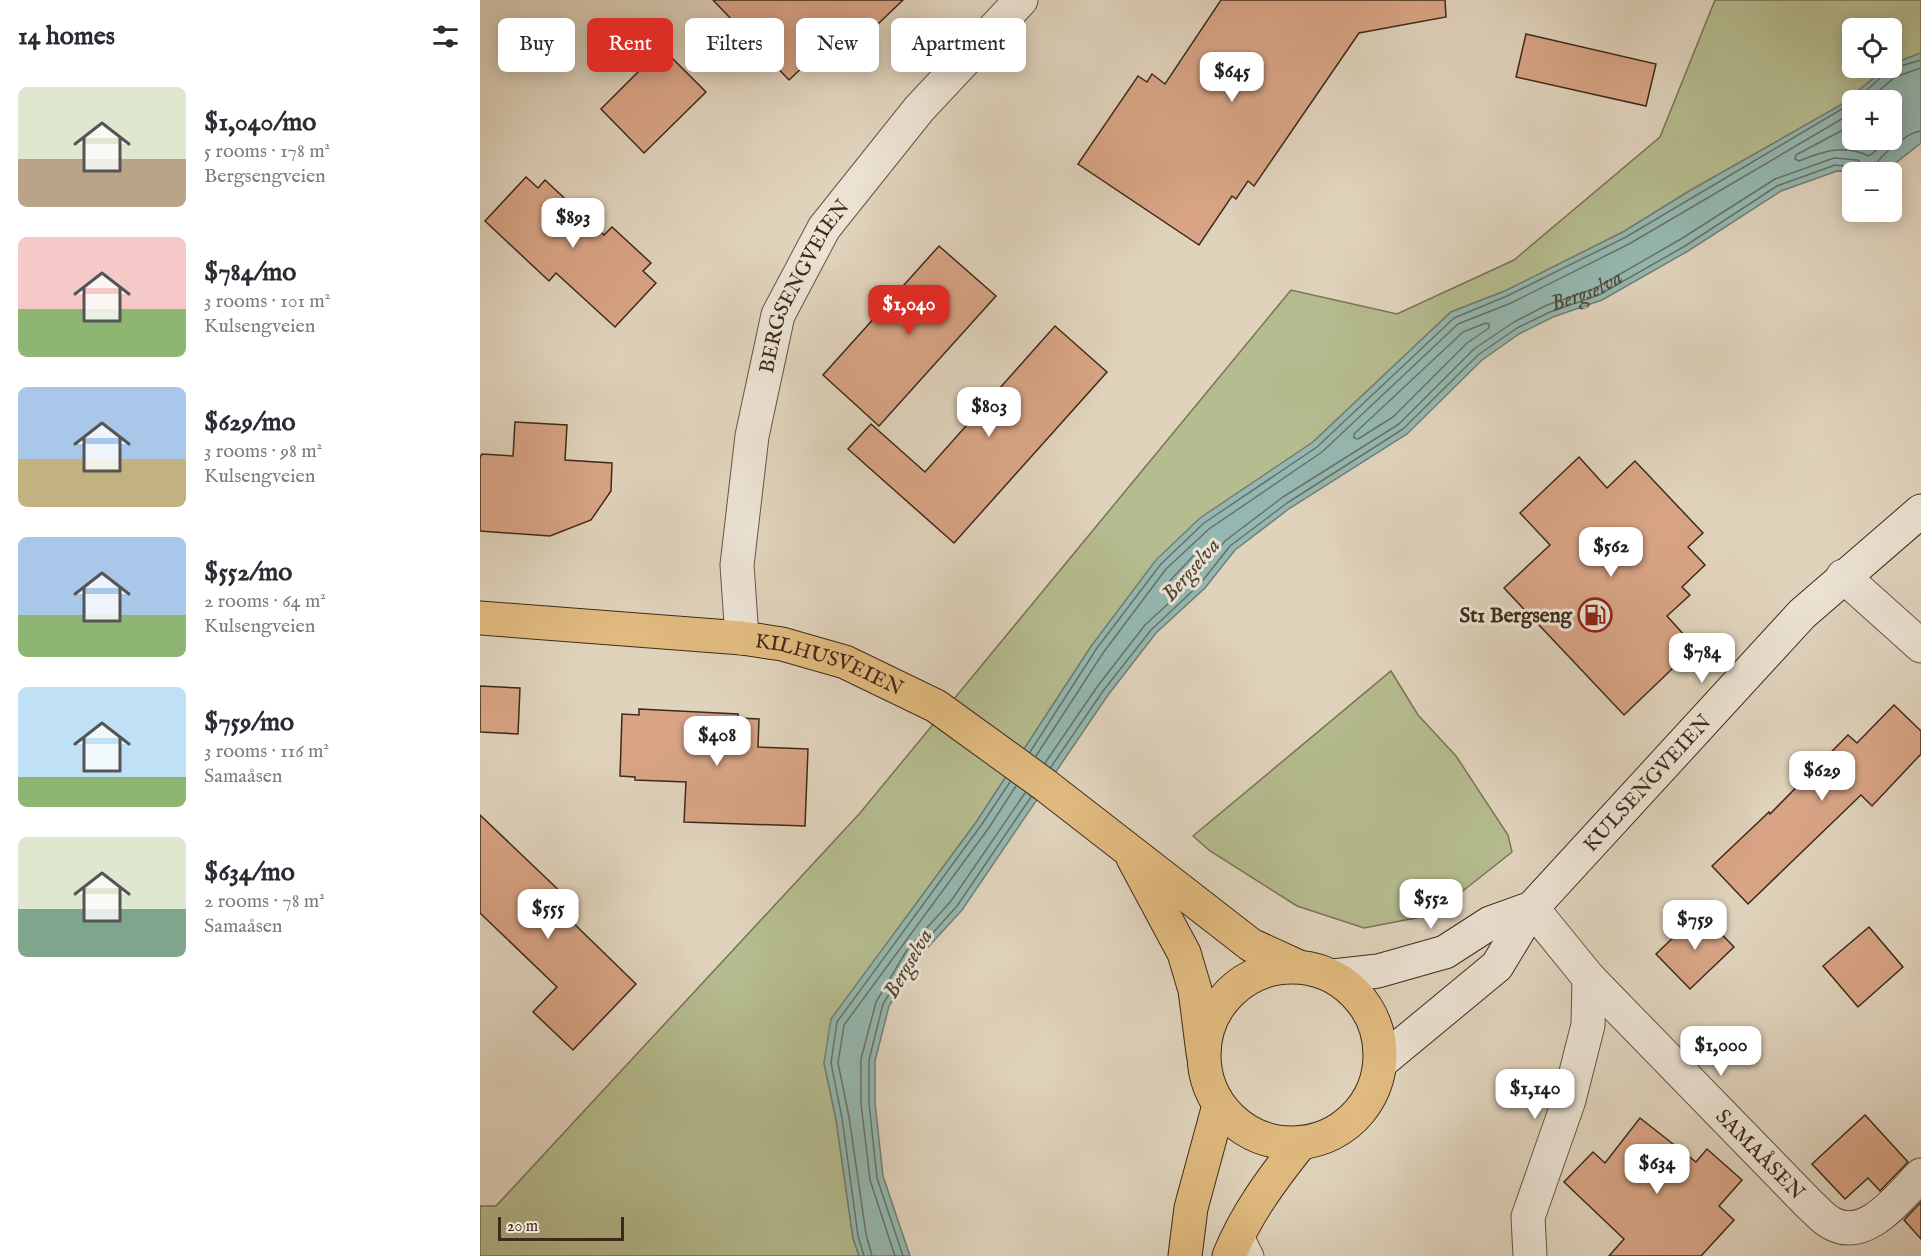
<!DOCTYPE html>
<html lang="en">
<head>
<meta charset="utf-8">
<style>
  body { margin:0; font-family:"IM FELL English",serif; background:#f2f2f3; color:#2b2b33; height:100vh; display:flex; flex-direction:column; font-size:22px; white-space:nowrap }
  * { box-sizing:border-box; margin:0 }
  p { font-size:20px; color:#7c7c81 }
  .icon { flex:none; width:33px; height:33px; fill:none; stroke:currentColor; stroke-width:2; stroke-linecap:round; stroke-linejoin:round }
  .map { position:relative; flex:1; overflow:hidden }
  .details { display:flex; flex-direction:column; background:#fff; width:480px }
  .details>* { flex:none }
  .guide { position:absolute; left:18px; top:18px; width:570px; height:54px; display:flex; gap:12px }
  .buttons { position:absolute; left:1362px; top:18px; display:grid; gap:12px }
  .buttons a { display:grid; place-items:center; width:60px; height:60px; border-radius:9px; background:#fff; box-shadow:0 3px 15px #0003; font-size:30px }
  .scale { position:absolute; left:18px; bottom:15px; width:126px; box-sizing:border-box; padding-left:6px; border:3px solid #3e2a1a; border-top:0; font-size:16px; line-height:21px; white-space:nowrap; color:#3e2a1a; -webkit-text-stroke:4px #ebe2d3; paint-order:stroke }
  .price { position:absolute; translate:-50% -51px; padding:0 14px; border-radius:12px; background:#fff; color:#222; font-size:20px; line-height:39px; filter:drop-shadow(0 2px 3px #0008) }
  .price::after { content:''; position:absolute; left:50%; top:36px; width:18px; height:14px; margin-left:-9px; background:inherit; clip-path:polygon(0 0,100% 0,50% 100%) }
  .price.on { background:#d93025; color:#fff }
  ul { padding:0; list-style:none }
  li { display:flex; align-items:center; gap:18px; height:150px; padding:0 18px }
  li span { display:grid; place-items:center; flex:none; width:168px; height:120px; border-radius:9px; color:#555 }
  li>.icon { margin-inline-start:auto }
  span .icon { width:72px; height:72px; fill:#fffc; stroke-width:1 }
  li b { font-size:26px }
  h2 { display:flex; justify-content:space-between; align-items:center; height:72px; padding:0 18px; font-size:26px }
  .pill { padding:0 21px; border-radius:9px; background:#fff; box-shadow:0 3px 15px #0003; font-size:21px; line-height:54px }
  .pill.on { background:#d93025; color:#fff }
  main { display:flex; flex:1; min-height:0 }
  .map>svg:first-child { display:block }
</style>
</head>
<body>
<main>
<section class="details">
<h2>14 homes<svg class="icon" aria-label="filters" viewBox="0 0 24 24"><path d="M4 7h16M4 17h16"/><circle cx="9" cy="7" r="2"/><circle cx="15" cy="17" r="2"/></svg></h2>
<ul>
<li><span style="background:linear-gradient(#dfe7d0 60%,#b9a48a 0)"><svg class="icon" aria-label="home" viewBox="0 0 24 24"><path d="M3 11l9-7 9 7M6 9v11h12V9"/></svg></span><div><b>$1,040/mo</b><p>5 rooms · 178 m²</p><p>Bergsengveien</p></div></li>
<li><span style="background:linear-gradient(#f6c9c9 60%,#8fb573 0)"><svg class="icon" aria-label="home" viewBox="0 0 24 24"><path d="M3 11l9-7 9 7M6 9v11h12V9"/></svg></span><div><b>$784/mo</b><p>3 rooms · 101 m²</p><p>Kulsengveien</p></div></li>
<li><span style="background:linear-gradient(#a9c7e8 60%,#c2b280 0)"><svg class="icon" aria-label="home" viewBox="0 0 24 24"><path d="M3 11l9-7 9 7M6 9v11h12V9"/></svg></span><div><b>$629/mo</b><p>3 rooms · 98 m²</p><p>Kulsengveien</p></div></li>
<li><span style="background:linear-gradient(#a9c7e8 65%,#8fb573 0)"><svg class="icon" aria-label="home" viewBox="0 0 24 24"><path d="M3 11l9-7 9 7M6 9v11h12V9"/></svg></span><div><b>$552/mo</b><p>2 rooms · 64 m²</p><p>Kulsengveien</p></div></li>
<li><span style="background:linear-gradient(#bfe0f5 75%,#8fb573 0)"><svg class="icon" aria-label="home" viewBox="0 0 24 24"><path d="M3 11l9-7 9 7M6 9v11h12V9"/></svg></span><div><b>$759/mo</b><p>3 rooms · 116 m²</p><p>Samaåsen</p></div></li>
<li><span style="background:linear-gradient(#dfe7d0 60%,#7fa58c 0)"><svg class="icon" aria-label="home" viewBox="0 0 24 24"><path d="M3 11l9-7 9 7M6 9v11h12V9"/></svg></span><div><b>$634/mo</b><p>2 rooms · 78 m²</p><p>Samaåsen</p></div></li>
</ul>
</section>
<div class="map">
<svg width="1441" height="1256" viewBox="0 0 1441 1256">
  <rect width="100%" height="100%" fill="#e0d3bc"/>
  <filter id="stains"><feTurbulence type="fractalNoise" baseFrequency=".00333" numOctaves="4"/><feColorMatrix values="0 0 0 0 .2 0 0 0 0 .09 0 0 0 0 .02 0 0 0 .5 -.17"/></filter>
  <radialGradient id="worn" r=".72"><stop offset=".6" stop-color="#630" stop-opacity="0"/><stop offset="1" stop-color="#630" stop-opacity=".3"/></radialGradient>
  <g fill="#b5bc8f" stroke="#7a7354" stroke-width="1.5">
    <path d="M1235,0H1441V53L1412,64V28H1372V68H1406L1361,105L1211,190L1143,232L1025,291L971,312L833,442L789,473L612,645L497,821L398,956L344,1063L356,1119L373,1238L379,1256H0V1206H16L380,813L811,290L917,314L1034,260L1180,137Z"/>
    <path d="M911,671L938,715L976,756L1028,835L1032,852L974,898L941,917L884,928L817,906L730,851L713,836Z"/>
  </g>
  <path fill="#94b8b1" stroke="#727f75" stroke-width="1.5" fill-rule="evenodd" d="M1441,53V143L1404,172L1357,171L1301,191L1208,251L1122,300L1073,317L1039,334L1002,360L927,434L810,508L755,550L725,588L676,633L628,695L482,910L439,957L409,1006L395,1061V1103L403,1176L430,1256H379L373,1238L356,1119L344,1063L351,1019L497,821L612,645L676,560L720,518L833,442L971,312L1025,291L1143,232L1211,190L1361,105L1406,68H1412V64ZM1372,100H1412V140H1372Z"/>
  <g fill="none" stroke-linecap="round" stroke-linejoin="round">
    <g stroke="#697166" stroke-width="1.5">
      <path d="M1376,100L1410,69L1441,60"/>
      <path d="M1388,100L1415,77L1441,68"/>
      <path d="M1372,125L1316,155L1315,159L1319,161C1344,151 1363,144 1389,156L1409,140"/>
      <path d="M1393,172C1394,159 1428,132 1441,131"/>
      <path d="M1006,323L1009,324V328L987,343L913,417L878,439L874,438V434L983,332Z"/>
      <path d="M716,553H720L721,557L688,591H685L684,587Z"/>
      <path d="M550,752L617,648L681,564L724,523L837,447L974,318L1027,296L1146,237L1372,103"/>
      <path d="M556,756L623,653L686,569L729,529L842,452L978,324L1031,303L1149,244L1372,113"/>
      <path id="s1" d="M565,763L617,687L665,625L715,579L745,541L803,497L919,424L994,349L1034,322L1067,305L1116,288L1201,239L1295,179L1354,158L1378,160L1386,172"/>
      <path d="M571,767L623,691L671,630L720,584L750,546L807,503L923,429L998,355L1037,328L1070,312L1119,295L1205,246L1297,186L1355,165L1374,167L1378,172"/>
      <path d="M384,1256L378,1236L362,1118L351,1063L357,1022L502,824L530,782"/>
      <path d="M392,1256L386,1234L369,1117L358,1063L364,1025L508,829L536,786"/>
      <path d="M415,1256L390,1180L381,1103V1059L396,1002L427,950L471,901L545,793"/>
      <path d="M423,1256L397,1178L389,1103V1060L403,1004L434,954L477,906L551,797"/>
    </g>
  </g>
  <g fill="#d8a485" stroke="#3e2a1a" stroke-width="1.5">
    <path d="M233,0H423L374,47L360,32L309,80Z"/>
    <path d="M741,0H965L966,17L879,33L774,186L768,181L756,199L752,196L719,245L598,164L658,76L667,82L672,74L685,84Z"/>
    <path d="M1046,34L1176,64L1166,106L1036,77Z"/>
    <path d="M182,48L226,92L164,153L121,109Z"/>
    <path d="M46,177L58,188L65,180L124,235L132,227L171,263L163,271L176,283L135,327L76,273L69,281L5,221Z"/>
    <path d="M459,246L516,296L399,426L343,375Z"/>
    <path d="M575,326L627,372L474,543L368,449L391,424L445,472Z"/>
    <path d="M35,422L87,425L85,460L132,463L131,491L111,520L70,536L0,531V457L2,454L33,456Z"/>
    <path d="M1099,457L1127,488L1155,461L1223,533L1208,547L1225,565L1202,587L1210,595L1187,616L1215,647L1144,715L1024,588L1070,545L1040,513Z"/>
    <path d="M0,686L40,688L38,734L0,732Z"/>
    <path d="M1414,705L1441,731V754L1392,806L1381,795L1268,904L1232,866L1289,812L1290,814L1368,735L1377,743Z"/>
    <path d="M159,709L258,714V718L279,719L278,747L328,749L325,826L204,822L206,782L155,780V777L140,776L142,714L159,715Z"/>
    <path d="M0,815L87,898L83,902L87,906L81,911L156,984L93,1050L53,1012L77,987L0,913Z"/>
    <path d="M1220,912L1254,947L1210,989L1176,954Z"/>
    <path d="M1389,927L1423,967L1378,1007L1343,966Z"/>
    <path d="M1385,1115L1428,1162L1400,1191L1388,1178L1365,1199L1332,1164Z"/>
    <path d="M1160,1118L1216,1162L1227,1149L1262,1180L1239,1206L1254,1220L1221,1256H1129L1144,1239L1084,1182L1113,1152L1125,1163Z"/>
    <path d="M1441,1202V1239L1424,1220Z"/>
  </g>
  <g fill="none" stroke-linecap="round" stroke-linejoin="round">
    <defs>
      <path id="lane" d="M760,1229L773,1256"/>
      <g id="street">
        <path d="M1363,576L1441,646"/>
        <path id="s2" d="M262,638L257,565L272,436L298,315L344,228L439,109L541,0"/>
        <path id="s3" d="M1052,908L1109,978L1329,1204C1336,1210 1343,1219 1351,1223C1386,1243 1419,1197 1441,1175"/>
        <path d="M1050,1256L1048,1217L1089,1100L1108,1025L1109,978"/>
      </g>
      <g id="secondary">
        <path d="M853,976L898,971L965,952L1010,923L1052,908"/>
        <path id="s4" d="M901,1062L1017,966L1052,908L1322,614L1441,511"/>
      </g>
      <g id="primary">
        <path id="s5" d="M0,618L262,638L302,644L365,662L456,706L565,785L771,945L817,966"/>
        <path d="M653,858L704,953L715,990L723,1053"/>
      </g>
      <g id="highway">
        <circle cx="812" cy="1055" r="88"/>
        <path d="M705,1256L711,1208L739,1105"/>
        <path d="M749,1256C766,1214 792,1179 820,1144"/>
      </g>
    </defs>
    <use href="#lane" stroke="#665442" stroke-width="23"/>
    <use href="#street" stroke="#665442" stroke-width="35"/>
    <use href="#secondary" stroke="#3e2a1a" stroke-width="35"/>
    <use href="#primary" stroke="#3e2a1a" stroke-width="35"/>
    <use href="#highway" stroke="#3e2a1a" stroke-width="35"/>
    <use href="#lane" stroke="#ebe2d3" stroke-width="21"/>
    <use href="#street" stroke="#ebe2d3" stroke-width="33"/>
    <use href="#secondary" stroke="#ebe2d3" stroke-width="33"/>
    <use href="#primary" stroke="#e0ba7e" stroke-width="33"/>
    <use href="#highway" stroke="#e0ba7e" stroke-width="33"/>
  </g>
  <defs>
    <symbol id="fuel-ring" viewBox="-11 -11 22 22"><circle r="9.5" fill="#ebe2d3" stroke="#8f2418" stroke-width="1.5"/><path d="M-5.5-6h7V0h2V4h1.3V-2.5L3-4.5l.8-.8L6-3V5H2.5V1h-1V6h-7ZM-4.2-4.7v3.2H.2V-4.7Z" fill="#8f2418"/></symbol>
  </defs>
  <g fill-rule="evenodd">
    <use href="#fuel-ring" x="1096" y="596" width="38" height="38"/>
  </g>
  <g text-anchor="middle" stroke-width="6" stroke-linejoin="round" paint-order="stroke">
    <g font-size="21" fill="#3e2a1a" stroke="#ebe2d3">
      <text dy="7" stroke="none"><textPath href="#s2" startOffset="363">BERGSENGVEIEN</textPath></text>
      <text dy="7" stroke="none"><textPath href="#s5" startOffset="354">KILHUSVEIEN</textPath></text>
      <text dy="7" stroke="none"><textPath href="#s4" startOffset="388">KULSENGVEIEN</textPath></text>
      <text dy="7" stroke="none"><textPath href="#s3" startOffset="336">SAMAÅSEN</textPath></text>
    </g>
    <g font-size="21" font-weight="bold" fill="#3e2a1a" stroke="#ebe2d3" text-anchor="end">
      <text x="1092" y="622">St1 Bergseng</text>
    </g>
    <g font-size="22" font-style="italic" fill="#4f4638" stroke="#ebe2d3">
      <text dy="8" stroke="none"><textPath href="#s1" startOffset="730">Bergselva</textPath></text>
      <text transform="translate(710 569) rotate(-49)" y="8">Bergselva</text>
      <text transform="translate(427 963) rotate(-60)" y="8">Bergselva</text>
    </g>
  </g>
  <rect width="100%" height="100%" filter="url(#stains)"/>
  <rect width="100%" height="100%" fill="url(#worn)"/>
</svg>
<div class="buttons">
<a><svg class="icon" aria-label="locate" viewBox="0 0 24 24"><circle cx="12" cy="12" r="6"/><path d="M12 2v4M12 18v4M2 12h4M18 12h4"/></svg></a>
<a>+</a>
<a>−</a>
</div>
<div class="scale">20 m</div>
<b class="price" style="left:752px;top:103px">$645</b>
<b class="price" style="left:93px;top:249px">$893</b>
<b class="price on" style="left:429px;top:336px">$1,040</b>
<b class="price" style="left:509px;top:438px">$803</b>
<b class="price" style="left:1131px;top:578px">$562</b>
<b class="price" style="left:1222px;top:684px">$784</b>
<b class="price" style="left:237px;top:767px">$408</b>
<b class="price" style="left:1342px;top:802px">$629</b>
<b class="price" style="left:951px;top:930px">$552</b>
<b class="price" style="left:68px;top:940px">$555</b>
<b class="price" style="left:1215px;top:951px">$759</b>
<b class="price" style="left:1241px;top:1077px">$1,000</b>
<b class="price" style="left:1055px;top:1120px">$1,140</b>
<b class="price" style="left:1177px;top:1195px">$634</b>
<div class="guide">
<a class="pill">Buy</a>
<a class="pill on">Rent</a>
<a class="pill">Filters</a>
<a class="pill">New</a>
<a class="pill">Apartment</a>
</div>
</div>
</main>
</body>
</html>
